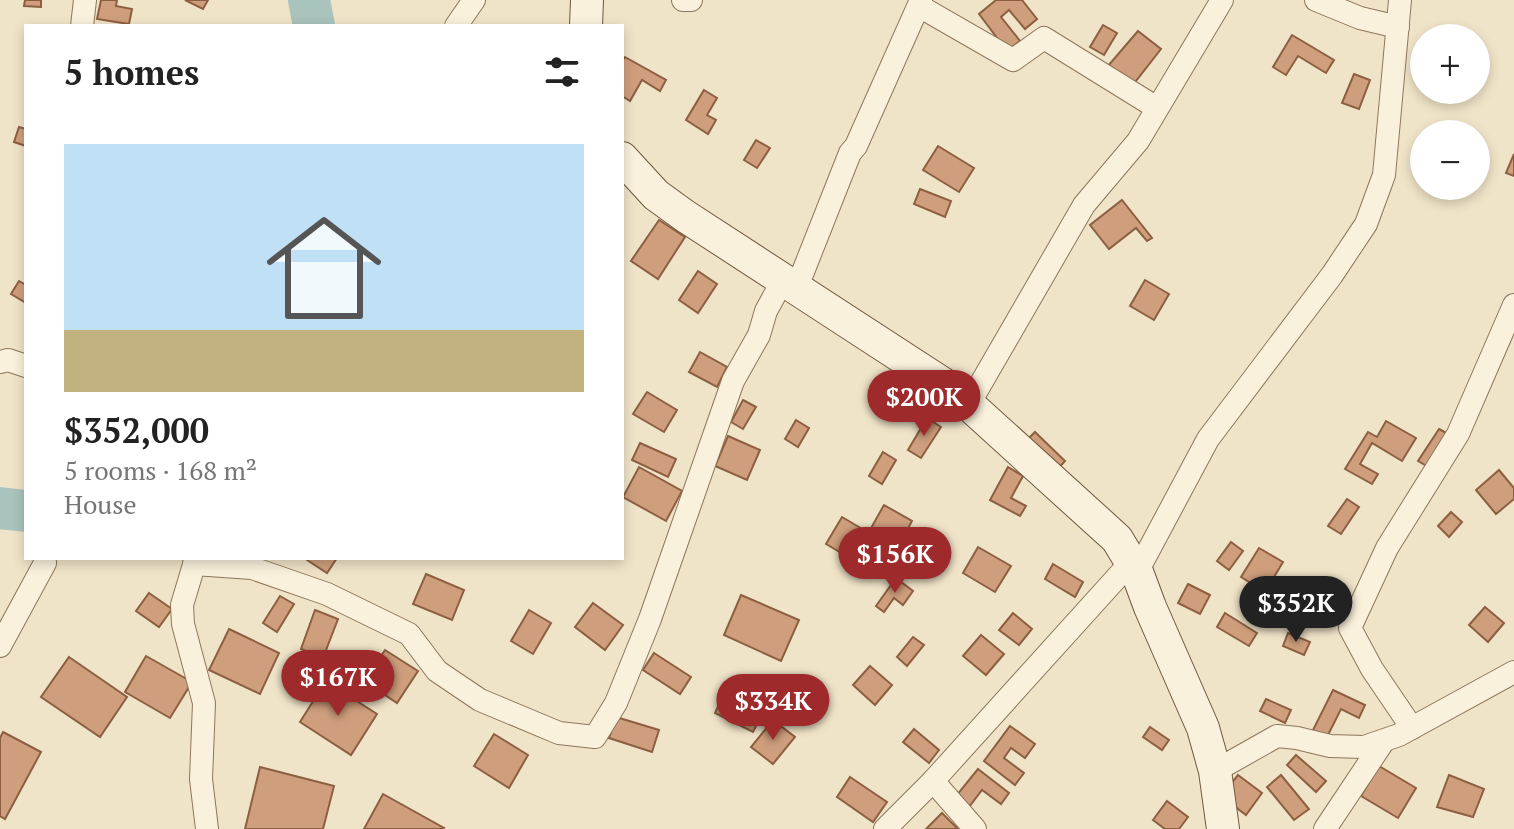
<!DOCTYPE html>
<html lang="en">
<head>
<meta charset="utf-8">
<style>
  body { margin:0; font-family:"PT Serif",serif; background:#f2f2f2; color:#222; height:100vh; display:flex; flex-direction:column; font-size:30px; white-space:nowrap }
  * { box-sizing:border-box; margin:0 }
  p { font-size:26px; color:#767676 }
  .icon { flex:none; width:44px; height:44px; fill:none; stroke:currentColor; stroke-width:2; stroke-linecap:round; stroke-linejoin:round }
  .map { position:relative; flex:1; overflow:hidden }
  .drawer { position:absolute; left:24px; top:24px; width:600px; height:536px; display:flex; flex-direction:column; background:#fff; border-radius:0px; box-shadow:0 4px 12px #0003 }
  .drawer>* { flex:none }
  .controls { position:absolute; left:1410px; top:24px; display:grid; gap:16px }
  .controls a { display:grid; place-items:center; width:80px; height:80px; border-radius:50%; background:#fff; box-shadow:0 4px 12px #0003; font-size:40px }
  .price { position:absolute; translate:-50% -68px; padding:0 18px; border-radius:28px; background:#9e2a2b; color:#fff; font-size:26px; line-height:52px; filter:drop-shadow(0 2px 4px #0008) }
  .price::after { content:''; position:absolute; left:50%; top:48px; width:24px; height:18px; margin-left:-12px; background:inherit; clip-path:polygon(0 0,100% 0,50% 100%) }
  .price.current { background:#222; color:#fff }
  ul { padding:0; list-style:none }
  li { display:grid; align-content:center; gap:16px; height:424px; padding:0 40px }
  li+li { border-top:2px solid #e0e0e0 }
  li span { display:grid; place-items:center; height:248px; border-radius:0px; color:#555 }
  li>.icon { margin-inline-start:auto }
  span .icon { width:144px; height:144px; fill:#fffc; stroke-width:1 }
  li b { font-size:34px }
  h2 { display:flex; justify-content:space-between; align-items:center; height:96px; padding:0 40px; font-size:34px }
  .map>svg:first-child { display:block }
</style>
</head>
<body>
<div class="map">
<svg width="1514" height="829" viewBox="0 0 1514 829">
  <rect width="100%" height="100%" fill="#f0e4c8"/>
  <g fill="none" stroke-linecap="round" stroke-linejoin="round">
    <g stroke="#a9c4bc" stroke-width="42">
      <path d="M309,0L314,26"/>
      <path d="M0,508L26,511"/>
    </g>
  </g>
  <g fill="#cf9f7d" stroke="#8d5f41" stroke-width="2">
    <path d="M25,0H41V7L24,6Z"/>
    <path d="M101,0H117L116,6L132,9L129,24L97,19Z"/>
    <path d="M185,0H208L203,9Z"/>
    <path d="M996,0H1022L1037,19L1025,29L1009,10L1001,17L1020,41L1007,51L979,14Z"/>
    <path d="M1103,25L1117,33L1104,55L1090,47Z"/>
    <path d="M1138,31L1161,49L1132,86L1107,67Z"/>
    <path d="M1292,35L1334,60L1326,73L1298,56L1286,75L1273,67Z"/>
    <path d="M625,57L666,80L660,91L642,80L630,101L622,96V62Z"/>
    <path d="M1354,74L1370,80L1359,109L1342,103Z"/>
    <path d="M704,90L717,98L707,115L716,120L708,134L686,120Z"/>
    <path d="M19,127L26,129V146L14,142Z"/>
    <path d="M756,140L770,148L757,168L744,160Z"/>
    <path d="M938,146L974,168L959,192L923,170Z"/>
    <path d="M1514,154V176L1506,173Z"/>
    <path d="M920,189L951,201L945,217L914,204Z"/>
    <path d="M1122,200L1152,238L1147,241L1136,228L1109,249L1090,225Z"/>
    <path d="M659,220L685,237L658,279L631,261Z"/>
    <path d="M698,271L717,284L698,313L679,300Z"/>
    <path d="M1145,280L1169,294L1154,320L1130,306Z"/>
    <path d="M19,281L26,285V303L11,294Z"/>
    <path d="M700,352L727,367L717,387L689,372Z"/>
    <path d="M647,392L677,410L664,432L633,414Z"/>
    <path d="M743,400L756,407L743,429L731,422Z"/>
    <path d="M927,418L941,427L921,458L908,450Z"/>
    <path d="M796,420L809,428L798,447L785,439Z"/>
    <path d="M1386,421L1416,438L1402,461L1372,443L1360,464L1378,474L1372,484L1345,469L1368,432L1377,437Z"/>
    <path d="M1439,429L1450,435L1430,468L1418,461Z"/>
    <path d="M1035,432L1065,461L1055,472L1024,443Z"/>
    <path d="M728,436L760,450L747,480L715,466Z"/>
    <path d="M640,443L676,459L668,477L632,460Z"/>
    <path d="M883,452L896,460L882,484L869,476Z"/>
    <path d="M639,467L682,491L666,521L623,497Z"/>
    <path d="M1008,467L1023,476L1011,498L1026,506L1020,516L990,500Z"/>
    <path d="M1499,470L1514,488V499L1496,514L1476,490Z"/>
    <path d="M1347,499L1359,507L1341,534L1328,526Z"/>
    <path d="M884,505L912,521L895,553L866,537Z"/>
    <path d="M1451,512L1462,522L1449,537L1438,526Z"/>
    <path d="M842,517L864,530L848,557L826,544Z"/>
    <path d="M1231,542L1243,551L1229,570L1217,561Z"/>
    <path d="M978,547L1011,566L995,592L963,573Z"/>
    <path d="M1259,548L1283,562L1265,592L1241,577Z"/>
    <path d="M308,558H337L327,573L307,560Z"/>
    <path d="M1053,564L1083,582L1075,597L1045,579Z"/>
    <path d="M426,574L464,590L452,620L413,604Z"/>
    <path d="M896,578L913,591L903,605L894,598L884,612L876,606Z"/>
    <path d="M1188,584L1210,595L1200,614L1178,603Z"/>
    <path d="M149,593L172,609L159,627L136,611Z"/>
    <path d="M741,595L799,620L781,661L724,635Z"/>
    <path d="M280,596L294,604L277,632L263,623Z"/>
    <path d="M593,603L623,625L605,650L575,627Z"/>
    <path d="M1485,607L1504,623L1488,642L1469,625Z"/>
    <path d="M315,610L338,619L323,658L301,649Z"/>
    <path d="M529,610L551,623L533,654L511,641Z"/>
    <path d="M1013,613L1032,629L1019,645L999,630Z"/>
    <path d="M1225,613L1257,633L1249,646L1217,627Z"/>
    <path d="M229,629L279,653L260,694L209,670Z"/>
    <path d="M1288,633L1310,642L1304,655L1283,646Z"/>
    <path d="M981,635L1004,654L986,675L963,656Z"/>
    <path d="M913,637L924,645L907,666L897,657Z"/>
    <path d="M385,650L418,671L397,703L364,681Z"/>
    <path d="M654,653L691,677L680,694L643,670Z"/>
    <path d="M146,656L192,682L170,718L125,692Z"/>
    <path d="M69,657L127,697L100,737L41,697Z"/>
    <path d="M870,666L892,685L875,705L853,685Z"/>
    <path d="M326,681L377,714L351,755L300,722Z"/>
    <path d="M727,687L766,706L753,732L715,713Z"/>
    <path d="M1333,690L1365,705L1359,718L1341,709L1326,739L1312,732Z"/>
    <path d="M1266,699L1291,710L1285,723L1260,711Z"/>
    <path d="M616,717L659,730L652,752L609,738Z"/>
    <path d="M773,720L795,737L773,764L751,747Z"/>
    <path d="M1010,726L1035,744L1025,758L1011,748L1004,758L1024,773L1015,785L984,761Z"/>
    <path d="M1150,727L1169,740L1162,750L1143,737Z"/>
    <path d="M914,729L939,750L929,763L903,742Z"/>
    <path d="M3,732L41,752L5,819L0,816V738Z"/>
    <path d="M494,734L528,755L509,788L474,766Z"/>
    <path d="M1296,755L1326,781L1316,792L1287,765Z"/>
    <path d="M1379,766L1416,788L1398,818L1361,796Z"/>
    <path d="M260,767L334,786L323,829H245Z"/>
    <path d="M978,769L1009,793L1001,804L982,790L969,807L956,796Z"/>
    <path d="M1238,775L1262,793L1246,815L1221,796Z"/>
    <path d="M1281,775L1309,809L1294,820L1267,787Z"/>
    <path d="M1449,775L1484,789L1473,817L1437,807Z"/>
    <path d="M850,777L887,802L873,822L837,797Z"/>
    <path d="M383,794L444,828L443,829H364Z"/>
    <path d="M1167,801L1188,817L1179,829H1165L1153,820Z"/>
    <path d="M942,813L958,829H926Z"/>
  </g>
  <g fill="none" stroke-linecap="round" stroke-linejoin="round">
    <defs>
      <g id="street">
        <path d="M683,0H691"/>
        <path d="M1316,0L1360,18L1398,27"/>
        <path d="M919,6L1013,60L1044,38L1157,108"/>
        <path d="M82,26L85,0"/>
        <path d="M456,26L474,0"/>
        <path d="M797,287L850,153L856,146L921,0"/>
        <path d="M0,362L8,360L26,366"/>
        <path d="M969,404L1084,205L1138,141L1222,0"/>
        <path d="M196,558L182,605L183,624L204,703L201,779L207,829"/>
        <path d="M194,564L252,568L327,594L409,634L437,671L480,700L559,733L595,737L616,703L650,619L733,381L759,335L766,311L784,278"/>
        <path d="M1137,572L1208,439L1332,275L1366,224L1384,175L1400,0"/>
        <path d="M0,646L45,563"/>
        <path d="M1412,728L1372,669L1350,628L1387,548L1458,434L1514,305"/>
        <path d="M1215,771L1277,736L1297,738L1330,746L1364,747L1399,735L1514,672"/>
        <path d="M885,829L933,781"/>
        <path d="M975,829L933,781L1131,562"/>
        <path d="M1325,829L1383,742"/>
      </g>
      <g id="secondary">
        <path d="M586,26L587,0"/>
        <path d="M622,158L656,195L685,216L954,391L1117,539L1137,572L1150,607L1203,728L1215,771L1223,829"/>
      </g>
    </defs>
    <use href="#street" stroke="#8d765c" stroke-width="24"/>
    <use href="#secondary" stroke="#6f573f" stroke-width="34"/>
    <use href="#street" stroke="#faf1dc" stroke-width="22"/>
    <use href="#secondary" stroke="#faf1dc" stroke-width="32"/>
  </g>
</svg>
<div class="controls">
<a>+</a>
<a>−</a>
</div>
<b class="price" style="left:924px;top:438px">$200K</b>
<b class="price" style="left:895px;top:595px">$156K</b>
<b class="price current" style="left:1296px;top:644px">$352K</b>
<b class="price" style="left:338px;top:718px">$167K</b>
<b class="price" style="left:773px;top:742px">$334K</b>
<section class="drawer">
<h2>5 homes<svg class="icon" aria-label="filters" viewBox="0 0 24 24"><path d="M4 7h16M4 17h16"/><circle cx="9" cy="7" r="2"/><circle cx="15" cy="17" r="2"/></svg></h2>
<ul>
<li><span style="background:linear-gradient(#bfe0f5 75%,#c2b280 0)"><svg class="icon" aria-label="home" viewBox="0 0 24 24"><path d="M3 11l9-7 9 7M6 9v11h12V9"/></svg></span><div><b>$352,000</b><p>5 rooms · 168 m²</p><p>House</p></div></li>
</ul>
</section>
</div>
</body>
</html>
